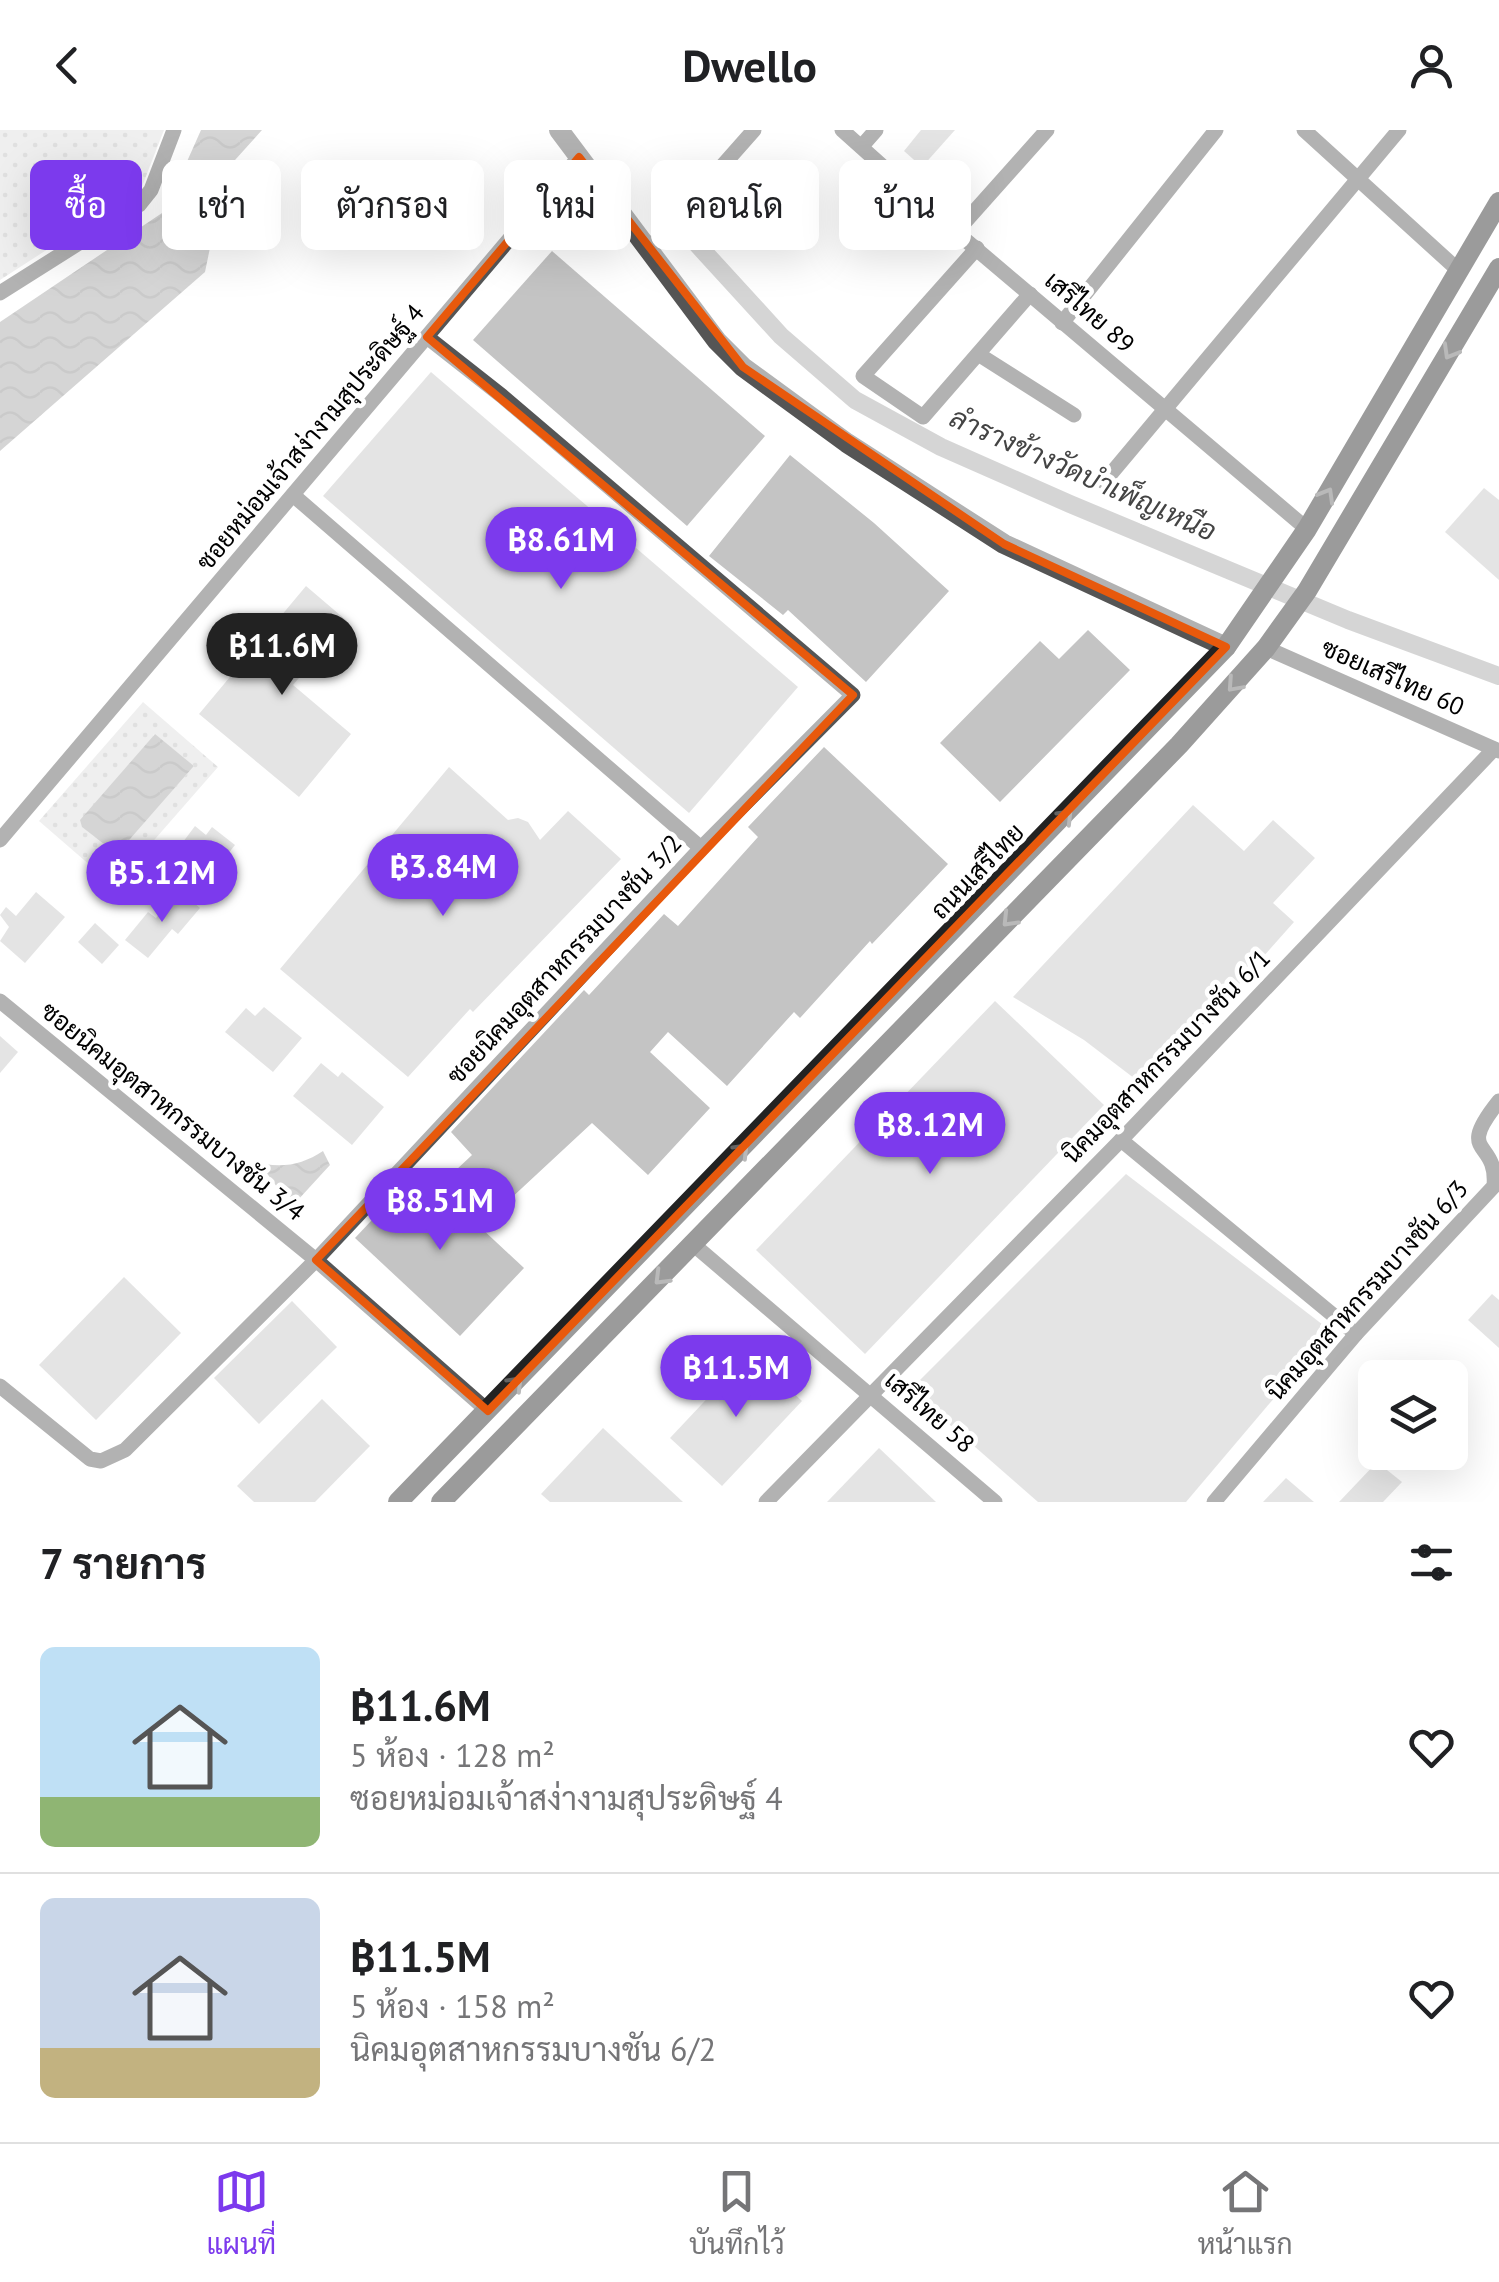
<!DOCTYPE html>
<html lang="th">
<head>
<meta charset="utf-8">
<style>
  body { margin:0; font-family:"PT Sans",Sarabun,sans-serif; background:#f6f6f6; color:#202124; height:100vh; display:flex; flex-direction:column; font-size:38px; white-space:nowrap }
  * { box-sizing:border-box; margin:0 }
  p { font-size:32px; color:#757577 }
  .icon { flex:none; width:55px; height:55px; fill:none; stroke:currentColor; stroke-width:2; stroke-linecap:round; stroke-linejoin:round }
  .map { position:relative; height:1372px; overflow:hidden }
  .side { display:flex; flex-direction:column; background:#fff; flex:1 }
  .side>* { flex:none }
  .banner { position:absolute; left:30px; top:30px; width:1440px; height:90px; display:flex; gap:20px }
  .fabs { position:absolute; left:1358px; top:1230px; display:grid; gap:20px }
  .fabs a { display:grid; place-items:center; width:110px; height:110px; border-radius:15px; background:#fff; box-shadow:0 10px 40px #0002; font-size:50px }
  .price { position:absolute; translate:-50% -85px; padding:0 22px; border-radius:35px; background:#7c3aed; color:#fff; font-size:32px; line-height:65px; filter:drop-shadow(0 2px 5px #0008) }
  .price::after { content:''; position:absolute; left:50%; top:60px; width:30px; height:22px; margin-left:-15px; background:inherit; clip-path:polygon(0 0,100% 0,50% 100%) }
  .price.on { background:#222; color:#fff }
  ul { padding:0; list-style:none }
  li { display:flex; align-items:center; gap:30px; height:250px; padding:0 40px }
  li+li { border-top:2px solid #e0e0e0 }
  li span { display:grid; place-items:center; flex:none; width:280px; height:200px; border-radius:15px; color:#555 }
  li>.icon { margin-inline-start:auto }
  span .icon { width:120px; height:120px; fill:#fffc; stroke-width:1 }
  li b { font-size:42px }
  h2 { display:flex; justify-content:space-between; align-items:center; height:120px; padding:0 40px; font-size:42px }
  .pill { padding:0 35px; border-radius:15px; background:#fff; box-shadow:0 10px 40px #0002; font-size:35px; line-height:90px }
  .pill.on { background:#7c3aed; color:#fff }
  header { display:flex; justify-content:space-between; align-items:center; height:130px; padding:0 40px; background:#fff; font-size:45px; font-weight:700 }
  .menu { display:flex; justify-content:space-around; align-items:center; height:140px; border-top:2px solid #e0e0e0; background:#fff; font-size:28px; color:#757577 }
  .menu a { display:grid; justify-items:center; gap:5px }
  .menu .on { color:#7c3aed }
  .map>svg:first-child { display:block }
</style>
</head>
<body>
<header><svg class="icon" aria-label="back" viewBox="0 0 24 24"><path d="M15 5l-7 7 7 7"/></svg>Dwello<svg class="icon" aria-label="person" viewBox="0 0 24 24"><circle cx="12" cy="8" r="4"/><path d="M4 21q1-7 8-7t8 7"/></svg></header>
<div class="map">
<svg width="1499" height="1372" viewBox="0 0 1499 1372">
  <defs>
    <pattern id="grass-dots" width="8" height="8" patternUnits="userSpaceOnUse" patternTransform="scale(2.5)"><rect width="8" height="8" fill="#dcdcdc"/><path d="M2 2h.1M6 6h.1" fill="none" stroke="#bbb" stroke-width="1.8" stroke-linecap="round"/></pattern>
    <pattern id="water-waves" width="16" height="10" patternUnits="userSpaceOnUse" patternTransform="scale(2.5)"><rect width="16" height="10" fill="#a3a3a3"/><path d="M0 5q4-4 8 0t8 0" fill="none" stroke="#8b8b8b"/></pattern>
  </defs>
  <rect width="100%" height="100%" fill="#fff"/>
  <g fill="url(#grass-dots)" fill-rule="evenodd">
    <path d="M0,0H164L141,59L0,150Z"/>
    <path d="M143,572L218,637L114,756L39,691ZM154,604L194,636L117,724L112,721Z"/>
  </g>
  <g fill="url(#water-waves)">
    <path d="M201,0H262L226,40L205,142L0,321V192L165,81Z"/>
    <path d="M155,604L194,636L117,724L82,697L80,690Z"/>
    <path d="M323,1021L330,1035L297,1071L280,1061L263,1038L265,1034C286,1038 305,1033 323,1021Z"/>
  </g>
  <g fill="none" stroke-linecap="round" stroke-linejoin="round">
    <path stroke="#a3a3a3" stroke-width="18" d="M696,113L781,206L855,270L941,317L1070,374L1348,490L1499,546"/>
  </g>
  <g fill="#c4c4c4">
    <path d="M921,0H955L922,37L904,21Z"/>
    <path d="M552,121L765,306L687,396L473,210Z"/>
    <path d="M431,242L798,557L689,683L323,366Z"/>
    <path d="M790,325L874,393L949,461L866,552L788,480L783,485L709,426Z"/>
    <path d="M1484,358L1499,370V450L1445,402Z"/>
    <path d="M306,456L347,491L293,555L351,604L299,667L199,584Z"/>
    <path d="M1088,500L1130,540L1000,672L940,613L1040,511L1059,529Z"/>
    <path d="M824,617L948,734L872,814L870,811L800,888L794,882L727,956L668,902L650,922L710,978L648,1045L592,993L495,1083L455,1041L472,1025L451,1002L584,860L589,865L664,784L678,796L758,707L748,697Z"/>
    <path d="M449,637L508,690L518,688L528,692L540,710L568,681L621,729L473,882L470,879L408,947L280,839Z"/>
    <path d="M1193,675L1244,721L1273,690L1315,728L1273,773L1294,792L1147,958L1084,910L1013,867Z"/>
    <path d="M195,696L206,705L212,697L235,715L208,749L184,731L193,720L183,712Z"/>
    <path d="M180,761L200,778L178,804L172,799L148,828L125,810L148,782L156,788Z"/>
    <path d="M36,762L65,787L25,833L0,811L9,797L0,785L6,777L16,786Z"/>
    <path d="M95,793L119,815L102,834L78,812Z"/>
    <path d="M995,871L1104,975L865,1224L756,1120Z"/>
    <path d="M264,877L302,908L273,942L225,902L246,878L255,886Z"/>
    <path d="M0,906L18,922L0,943Z"/>
    <path d="M321,933L338,947L342,942L384,977L352,1015L293,966Z"/>
    <path d="M419,1040L524,1138L460,1206L355,1108Z"/>
    <path d="M1126,1044L1331,1201L1186,1372H1038L910,1260Z"/>
    <path d="M124,1147L181,1203L96,1290L39,1235Z"/>
    <path d="M1492,1164L1499,1170V1218L1468,1190Z"/>
    <path d="M292,1171L337,1217L259,1294L214,1248Z"/>
    <path d="M750,1223L802,1271L722,1356L670,1308Z"/>
    <path d="M322,1269L370,1316L315,1372H254L237,1356Z"/>
    <path d="M603,1298L683,1372H550L541,1364Z"/>
    <path d="M879,1318L936,1372H827Z"/>
    <path d="M1377,1332L1402,1352L1383,1372H1339Z"/>
    <path d="M1286,1348L1314,1372H1263Z"/>
  </g>
  <g fill="none" stroke-linecap="round" stroke-linejoin="round">
    <g stroke="#555" stroke-width="15">
      <path d="M842,0L956,102L1307,399"/>
      <path d="M1304,0L1458,140"/>
      <path d="M862,16L876,0"/>
      <path d="M956,102L1047,0"/>
      <path d="M977,118L863,246L923,287L1030,164"/>
      <path d="M648,120L754,0"/>
      <path d="M0,163L139,75L151,60L174,0"/>
      <path d="M1062,193L1216,0"/>
      <path d="M978,224L1074,285"/>
      <path d="M1104,352L1399,0"/>
      <path d="M293,365L701,718"/>
      <path d="M1266,518L1499,621"/>
      <path d="M0,710L579,27"/>
      <path d="M0,871L316,1130L488,1281"/>
      <path d="M1121,1010L1356,1204"/>
      <path d="M694,1115L995,1372"/>
      <path d="M0,1256L90,1329L101,1331L125,1320L316,1130L701,718L853,565L502,266L427,207"/>
      <path d="M766,1372L1121,1010L1494,619"/>
      <path d="M1214,1372L1356,1204L1494,1056C1498,1008 1454,1027 1499,971"/>
    </g>
    <path stroke="#555" stroke-width="20" d="M559,0L717,211L743,237L847,313L1004,414L1226,517"/>
    <g stroke="#222" stroke-width="20">
      <path d="M398,1372L1226,517L1307,399L1499,72"/>
      <path d="M441,1372L1179,615L1266,518L1307,461L1499,138"/>
    </g>
  </g>
  <defs><path id="oneway-chevron" d="M-2-3.5L2.5 0L-2 3.5" fill="none" stroke-width="1.6" stroke-linecap="round" stroke-linejoin="round" transform="scale(2.5)"/></defs>
  <g stroke="#646464">
    <use href="#oneway-chevron" transform="translate(1450 222) rotate(120)"/>
    <use href="#oneway-chevron" transform="translate(1327 365) rotate(-60)"/>
    <use href="#oneway-chevron" transform="translate(1234 555) rotate(132)"/>
    <use href="#oneway-chevron" transform="translate(1066 686) rotate(-46)"/>
    <use href="#oneway-chevron" transform="translate(1009 790) rotate(134)"/>
    <use href="#oneway-chevron" transform="translate(742 1020) rotate(-46)"/>
    <use href="#oneway-chevron" transform="translate(661 1148) rotate(135)"/>
    <use href="#oneway-chevron" transform="translate(516 1253) rotate(-46)"/>
  </g>
  <path d="M0 0H1499V1372H0ZM579,27L743,237L1004,414L1226,517L488,1281L316,1130L853,565L427,207Z" fill="#fff" fill-opacity=".55" fill-rule="evenodd"/>
  <path fill="none" stroke="#e8590c" stroke-width="8" stroke-linejoin="round" d="M579,27L743,237L1004,414L1226,517L488,1281L316,1130L853,565L427,207Z"/>
  <g text-anchor="middle" stroke-width="9" stroke-linejoin="round" paint-order="stroke">
    <g font-size="25" fill="#000" stroke="#fff">
      <text transform="translate(1090 182) rotate(41)" y="9">เสรีไทย 89</text>
      <text transform="translate(310 307) rotate(-50)" y="9">ซอยหม่อมเจ้าสง่างามสุประดิษฐ์ 4</text>
      <text transform="translate(1393 547) rotate(24)" y="9">ซอยเสรีไทย 60</text>
      <text transform="translate(977 741) rotate(-46)" y="9">ถนนเสรีไทย</text>
      <text transform="translate(564 829) rotate(-47)" y="9">ซอยนิคมอุตสาหกรรมบางชัน 3/2</text>
      <text transform="translate(1166 926) rotate(-46)" y="9">นิคมอุตสาหกรรมบางชัน 6/1</text>
      <text transform="translate(173 981) rotate(39)" y="9">ซอยนิคมอุตสาหกรรมบางชัน 3/4</text>
      <text transform="translate(1367 1160) rotate(-48)" y="9">นิคมอุตสาหกรรมบางชัน 6/3</text>
      <text transform="translate(930 1282) rotate(41)" y="9">เสรีไทย 58</text>
    </g>
    <g font-size="28" font-style="italic" fill="#444" stroke="#fff">
      <text transform="translate(1083 344) rotate(24)" y="10">ลำรางข้างวัดบำเพ็ญเหนือ</text>
    </g>
  </g>
</svg>
<div class="fabs">
<a><svg class="icon" aria-label="layers" viewBox="0 0 24 24"><path d="M12 4l9 5-9 5-9-5zM3 14l9 5 9-5"/></svg></a>
</div>
<b class="price" style="left:561px;top:462px">฿8.61M</b>
<b class="price on" style="left:282px;top:568px">฿11.6M</b>
<b class="price" style="left:443px;top:789px">฿3.84M</b>
<b class="price" style="left:162px;top:795px">฿5.12M</b>
<b class="price" style="left:930px;top:1047px">฿8.12M</b>
<b class="price" style="left:440px;top:1123px">฿8.51M</b>
<b class="price" style="left:736px;top:1290px">฿11.5M</b>
<div class="banner">
<a class="pill on">ซื้อ</a>
<a class="pill">เช่า</a>
<a class="pill">ตัวกรอง</a>
<a class="pill">ใหม่</a>
<a class="pill">คอนโด</a>
<a class="pill">บ้าน</a>
</div>
</div>
<section class="side">
<h2>7 รายการ<svg class="icon" aria-label="filters" viewBox="0 0 24 24"><path d="M4 7h16M4 17h16"/><circle cx="9" cy="7" r="2"/><circle cx="15" cy="17" r="2"/></svg></h2>
<ul>
<li><span style="background:linear-gradient(#bfe0f5 75%,#8fb573 0)"><svg class="icon" aria-label="home" viewBox="0 0 24 24"><path d="M3 11l9-7 9 7M6 9v11h12V9"/></svg></span><div><b>฿11.6M</b><p>5 ห้อง · 128 m²</p><p>ซอยหม่อมเจ้าสง่างามสุประดิษฐ์ 4</p></div><svg class="icon" aria-label="heart" viewBox="0 0 24 24"><path d="M12 20l-8-8c-3-5 5-10 8-4 3-6 11-1 8 4z"/></svg></li>
<li><span style="background:linear-gradient(#c9d6e8 75%,#c2b280 0)"><svg class="icon" aria-label="home" viewBox="0 0 24 24"><path d="M3 11l9-7 9 7M6 9v11h12V9"/></svg></span><div><b>฿11.5M</b><p>5 ห้อง · 158 m²</p><p>นิคมอุตสาหกรรมบางชัน 6/2</p></div><svg class="icon" aria-label="heart" viewBox="0 0 24 24"><path d="M12 20l-8-8c-3-5 5-10 8-4 3-6 11-1 8 4z"/></svg></li>
</ul>
</section>
<nav class="menu">
<a class="on"><svg class="icon" aria-label="map" viewBox="0 0 24 24"><path d="M3 6l6-2 6 2 6-2v14l-6 2-6-2-6 2zM9 4v14M15 6v14"/></svg>แผนที่</a>
<a><svg class="icon" aria-label="saved" viewBox="0 0 24 24"><path d="M7 4h10v16l-5-4-5 4z"/></svg>บันทึกไว้</a>
<a><svg class="icon" aria-label="home" viewBox="0 0 24 24"><path d="M3 11l9-7 9 7M6 9v11h12V9"/></svg>หน้าแรก</a>
</nav>
</body>
</html>
